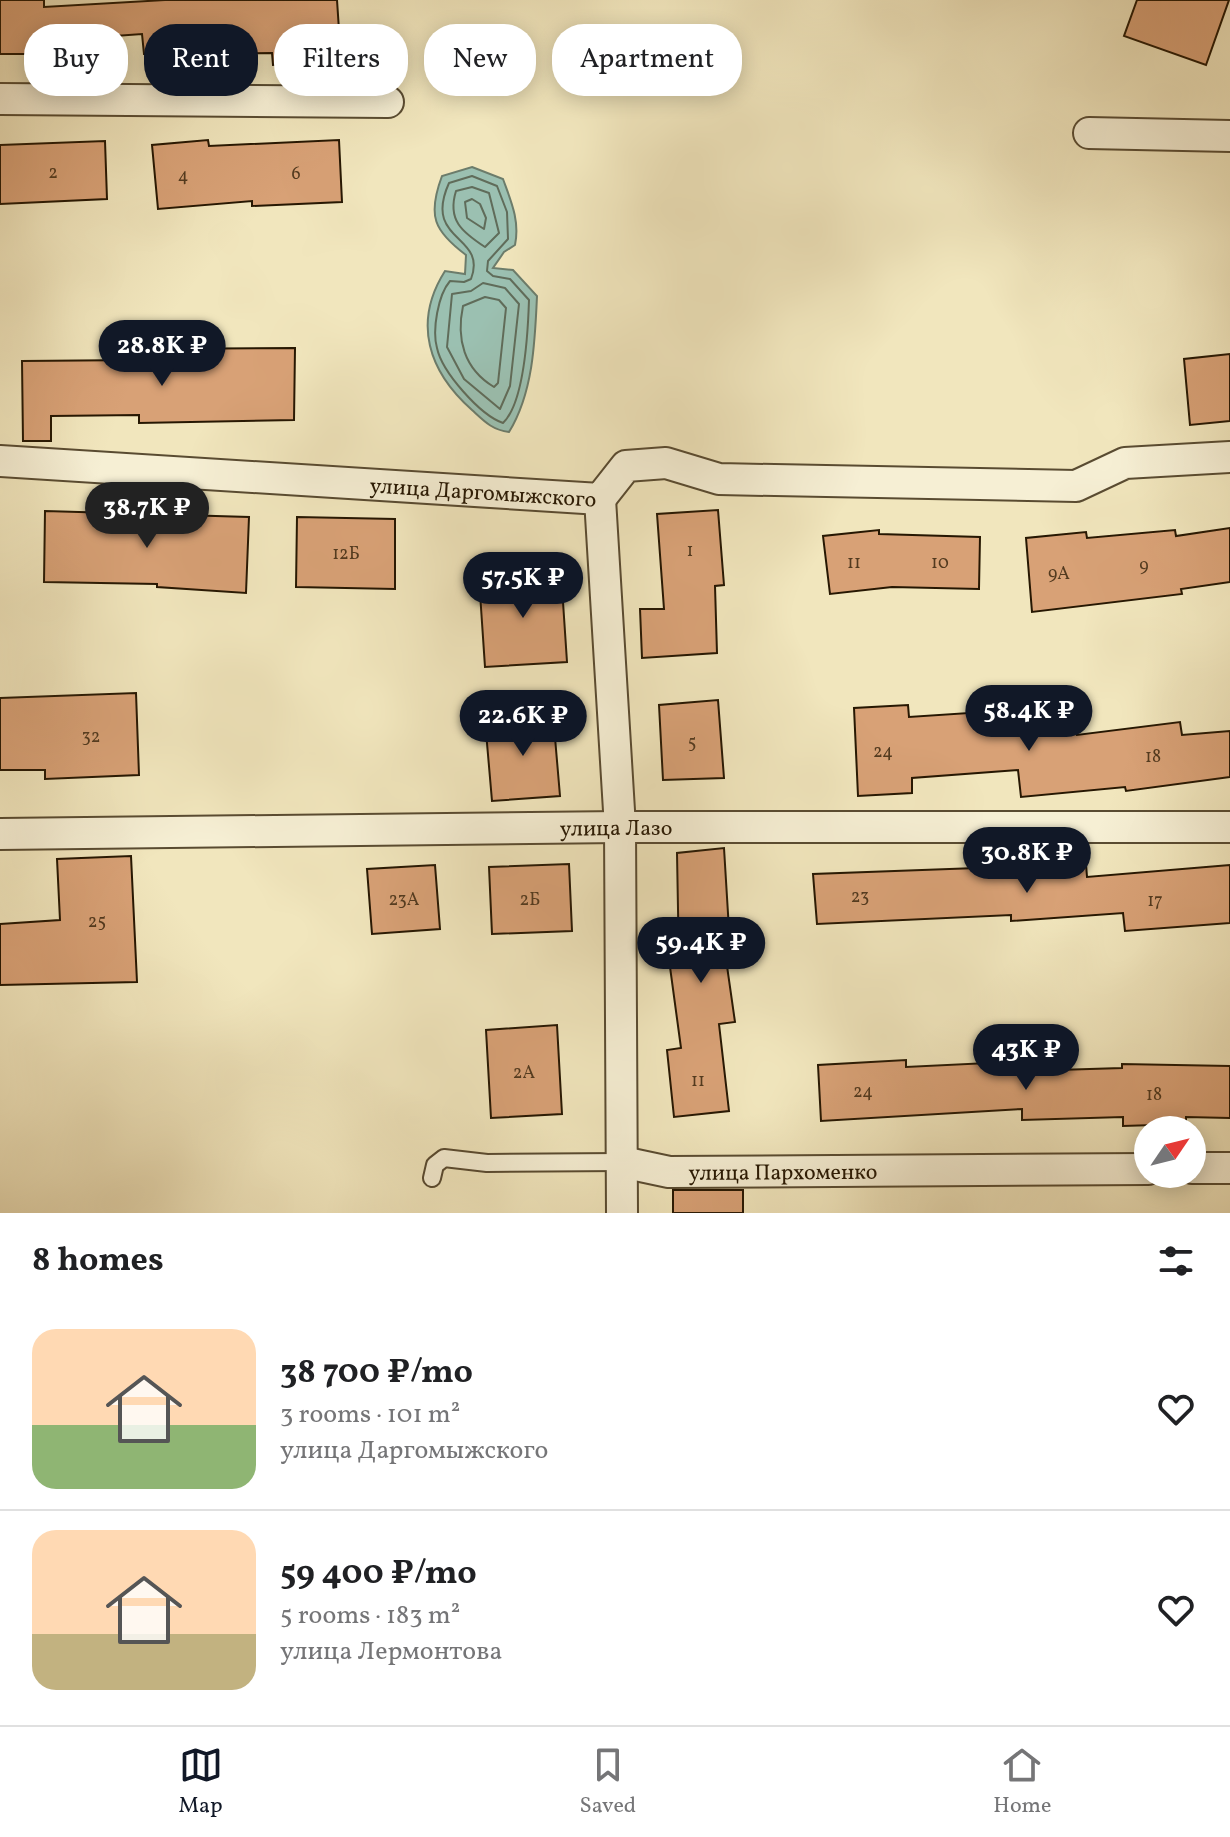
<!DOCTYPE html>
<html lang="en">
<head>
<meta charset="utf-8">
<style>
  body { margin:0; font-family:Vollkorn,serif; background:#f6f6f6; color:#202124; height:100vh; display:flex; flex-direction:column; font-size:30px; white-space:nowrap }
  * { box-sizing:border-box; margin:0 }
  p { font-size:26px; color:#757577 }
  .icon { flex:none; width:44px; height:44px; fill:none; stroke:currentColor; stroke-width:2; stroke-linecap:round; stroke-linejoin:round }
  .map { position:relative; height:1213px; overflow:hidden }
  .panel { display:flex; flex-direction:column; background:#fff; flex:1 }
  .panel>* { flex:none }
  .hud { position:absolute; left:24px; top:24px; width:800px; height:72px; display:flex; gap:16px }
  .needle { width:52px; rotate:55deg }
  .controls { position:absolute; left:1134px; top:1116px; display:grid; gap:16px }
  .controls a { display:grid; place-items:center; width:72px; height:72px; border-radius:50%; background:#fff; box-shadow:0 4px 20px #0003; font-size:40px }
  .price { position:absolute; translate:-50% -68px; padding:0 18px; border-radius:28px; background:#111827; color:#fff; font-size:26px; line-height:52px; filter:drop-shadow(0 2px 4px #0008) }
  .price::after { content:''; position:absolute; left:50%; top:48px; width:24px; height:18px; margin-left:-12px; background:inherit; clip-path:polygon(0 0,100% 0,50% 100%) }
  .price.current { background:#222; color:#fff }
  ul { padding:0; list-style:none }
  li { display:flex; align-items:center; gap:24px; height:200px; padding:0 32px }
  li+li { border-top:2px solid #e0e0e0 }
  li span { display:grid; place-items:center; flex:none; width:224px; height:160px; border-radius:24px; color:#555 }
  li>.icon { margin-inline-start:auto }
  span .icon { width:96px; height:96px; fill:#fffc; stroke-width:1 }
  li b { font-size:34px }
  h2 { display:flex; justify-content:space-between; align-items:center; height:96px; padding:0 32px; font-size:34px }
  .chip { padding:0 28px; border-radius:32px; background:#fff; box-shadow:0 4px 20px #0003; font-size:28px; line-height:72px }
  .chip.current { background:#111827; color:#fff }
  .tabs { display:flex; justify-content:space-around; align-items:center; height:112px; border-top:2px solid #e0e0e0; background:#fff; font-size:22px; color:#757577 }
  .tabs a { display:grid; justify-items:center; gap:4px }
  .tabs .current { color:#111827 }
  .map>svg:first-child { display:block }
</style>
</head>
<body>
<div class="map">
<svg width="1230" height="1213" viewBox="0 0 1230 1213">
  <rect width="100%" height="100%" fill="#f1e6bd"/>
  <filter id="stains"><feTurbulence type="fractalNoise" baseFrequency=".0025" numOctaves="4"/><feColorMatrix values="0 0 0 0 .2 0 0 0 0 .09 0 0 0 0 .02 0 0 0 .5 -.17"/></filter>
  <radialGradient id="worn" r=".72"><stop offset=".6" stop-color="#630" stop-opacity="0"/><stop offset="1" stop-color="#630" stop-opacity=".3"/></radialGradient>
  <path fill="#9bc0b1" stroke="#6c7c6b" stroke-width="2" d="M472,167L503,179C511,201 520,221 515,245L504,252L493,268L513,270L537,296C535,342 533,393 509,432C492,430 484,421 472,410C429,372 412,323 445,271L465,274L466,255C434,231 427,216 442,176Z"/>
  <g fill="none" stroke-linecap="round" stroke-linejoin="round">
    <g stroke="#606c5a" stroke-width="2">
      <path d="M472,176L497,186L507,212L508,239L488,261L487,271L493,276L510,279L529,300C528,331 525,402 503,423C480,415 442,372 437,348C432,330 438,295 450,281L464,282L471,279C488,234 422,243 449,183Z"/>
      <path d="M472,187L489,193L499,233L485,247C462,232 447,220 456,191Z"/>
      <path d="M472,199L480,204L486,218L484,229L467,218L465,202Z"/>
      <path d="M483,283L505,288L519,304L510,386L500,409L464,379L447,347L452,294L471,291Z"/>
      <path d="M485,297L499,300L506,308L498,383L494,387C464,369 456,339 463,306Z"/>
    </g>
  </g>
  <g fill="#d8a176" stroke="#261702" stroke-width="2">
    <path d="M0,0H44V7L165,0H337L341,60L273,65L272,53L144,54L142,34L101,37V56L57,59V54H0Z"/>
    <path d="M1137,0H1229L1206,65L1124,36Z"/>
    <path d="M208,140L209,146L339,140L342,202L252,206V201L158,209L152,145Z"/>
    <path d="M105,141L107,199L0,204V145Z"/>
    <path d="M295,348L294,420L139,423V415L51,416V441H23L22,361L138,360V349Z"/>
    <path d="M1230,354V421L1190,425L1184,359Z"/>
    <path d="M718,510L724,585L715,586L717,653L642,658L640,609H664L657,514Z"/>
    <path d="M45,511L249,517L246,593L157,587V584L44,582Z"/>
    <path d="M297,517L395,519V589L296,587Z"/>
    <path d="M1230,528V582L1181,589L1182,594L1032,612L1026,538L1086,532L1087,538L1175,530L1176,536Z"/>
    <path d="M879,530V534L980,537L979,589L892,587L830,594L823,536Z"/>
    <path d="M561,572L567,662L485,667L479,578Z"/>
    <path d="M136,693L139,775L45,779V770H0V698Z"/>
    <path d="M718,700L724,778L663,780L659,705Z"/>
    <path d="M908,705L909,717L999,711L1000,728L1076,721L1077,735L1180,722L1182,735L1230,731V777L1126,791L1125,787L1021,797L1018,770L912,778V793L858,796L854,708Z"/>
    <path d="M553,714L560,796L492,801L485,720Z"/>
    <path d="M724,848L729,930L722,931L735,1022L719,1024L729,1111L674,1117L667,1050L681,1048L670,967L679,965L677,853Z"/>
    <path d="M131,856L137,982L0,985V924L60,920L57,859Z"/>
    <path d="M569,864L572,931L492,934L489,867Z"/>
    <path d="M1086,864L1087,877L1230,865V923L1125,931L1123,913L1011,921V915L817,924L813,874Z"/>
    <path d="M435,865L440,929L372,934L367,869Z"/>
    <path d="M557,1025L562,1114L491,1118L486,1030Z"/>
    <path d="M906,1060V1067L988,1063L989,1072L1122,1068V1064L1230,1066V1118L1186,1117V1124L1123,1126V1117L1022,1120V1109L821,1121L818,1065Z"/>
    <rect x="673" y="1190" width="70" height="23"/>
  </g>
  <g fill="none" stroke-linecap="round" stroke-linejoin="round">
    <defs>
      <path id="service" d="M432,1178L435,1165L444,1158L487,1163L622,1162"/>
      <g id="minor">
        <path d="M0,99L388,102"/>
        <path d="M1089,133L1230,136"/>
        <path id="s1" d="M0,461L600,499L626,466L666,463L719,479L1076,486L1125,463L1230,457"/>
        <path d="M600,499L620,827L622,1213"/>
        <path id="s2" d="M0,834L620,827H1230"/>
        <path id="s3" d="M622,1162L669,1172L1148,1169"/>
        <path d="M1192,1168H1230"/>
      </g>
    </defs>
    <use href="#service" stroke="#594b31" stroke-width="20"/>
    <use href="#minor" stroke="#594b31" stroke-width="34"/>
    <use href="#service" stroke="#f6efd4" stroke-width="16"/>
    <use href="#minor" stroke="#f6efd4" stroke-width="30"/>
  </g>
  <g text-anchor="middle" stroke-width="6" stroke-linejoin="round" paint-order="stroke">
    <g font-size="18" fill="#523a1f">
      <text x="53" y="178">2</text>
      <text x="296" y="179">6</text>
      <text x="183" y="181">4</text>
      <text x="690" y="556">1</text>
      <text x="346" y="559">12Б</text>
      <text x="854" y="568">11</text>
      <text x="940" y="568">10</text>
      <text x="1144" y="571">9</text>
      <text x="1059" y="579">9А</text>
      <text x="91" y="742">32</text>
      <text x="692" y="748">5</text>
      <text x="883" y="757">24</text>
      <text x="1153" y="762">18</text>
      <text x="860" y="902">23</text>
      <text x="404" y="905">23А</text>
      <text x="530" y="905">2Б</text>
      <text x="1155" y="906">17</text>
      <text x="97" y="927">25</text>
      <text x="524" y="1078">2А</text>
      <text x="698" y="1086">11</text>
      <text x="863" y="1097">24</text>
      <text x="1154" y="1100">18</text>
    </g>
    <g font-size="22" fill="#261702" stroke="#f6efd4">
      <text dy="8" stroke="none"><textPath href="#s1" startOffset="484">улица Даргомыжского</textPath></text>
      <text dy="8" stroke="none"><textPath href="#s2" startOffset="616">улица Лазо</textPath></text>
      <text dy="8" stroke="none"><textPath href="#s3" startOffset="162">улица Пархоменко</textPath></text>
    </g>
  </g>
  <rect width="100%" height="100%" filter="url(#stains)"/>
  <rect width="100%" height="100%" fill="url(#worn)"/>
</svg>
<div class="controls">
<a><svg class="needle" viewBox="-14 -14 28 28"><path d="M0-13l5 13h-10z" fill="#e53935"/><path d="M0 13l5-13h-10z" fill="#757577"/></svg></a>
</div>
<b class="price" style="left:162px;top:388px">28.8K ₽</b>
<b class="price current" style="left:147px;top:550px">38.7K ₽</b>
<b class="price" style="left:523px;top:620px">57.5K ₽</b>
<b class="price" style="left:1029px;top:753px">58.4K ₽</b>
<b class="price" style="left:523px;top:758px">22.6K ₽</b>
<b class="price" style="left:1027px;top:895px">30.8K ₽</b>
<b class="price" style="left:701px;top:985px">59.4K ₽</b>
<b class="price" style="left:1026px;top:1092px">43K ₽</b>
<div class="hud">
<a class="chip">Buy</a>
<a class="chip current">Rent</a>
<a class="chip">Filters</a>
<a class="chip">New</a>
<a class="chip">Apartment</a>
</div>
</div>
<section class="panel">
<h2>8 homes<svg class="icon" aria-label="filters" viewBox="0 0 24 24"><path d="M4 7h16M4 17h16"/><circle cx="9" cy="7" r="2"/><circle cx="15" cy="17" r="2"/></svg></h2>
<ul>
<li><span style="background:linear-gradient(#ffd9b3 60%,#8fb573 0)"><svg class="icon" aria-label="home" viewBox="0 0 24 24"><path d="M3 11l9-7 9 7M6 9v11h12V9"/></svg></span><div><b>38 700 ₽/mo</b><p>3 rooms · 101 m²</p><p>улица Даргомыжского</p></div><svg class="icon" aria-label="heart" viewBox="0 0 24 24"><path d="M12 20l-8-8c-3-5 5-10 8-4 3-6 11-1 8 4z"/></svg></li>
<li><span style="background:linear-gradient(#ffd9b3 65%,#c2b280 0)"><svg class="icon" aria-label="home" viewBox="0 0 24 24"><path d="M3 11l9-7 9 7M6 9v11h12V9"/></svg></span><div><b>59 400 ₽/mo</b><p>5 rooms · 183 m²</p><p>улица Лермонтова</p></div><svg class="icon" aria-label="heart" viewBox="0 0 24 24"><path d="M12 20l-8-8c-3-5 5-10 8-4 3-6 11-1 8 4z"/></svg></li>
</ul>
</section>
<nav class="tabs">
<a class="current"><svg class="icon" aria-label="map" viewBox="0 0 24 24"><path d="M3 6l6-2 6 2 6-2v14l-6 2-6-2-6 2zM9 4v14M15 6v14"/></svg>Map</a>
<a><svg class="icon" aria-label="saved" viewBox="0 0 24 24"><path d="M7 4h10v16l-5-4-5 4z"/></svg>Saved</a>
<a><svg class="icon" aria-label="home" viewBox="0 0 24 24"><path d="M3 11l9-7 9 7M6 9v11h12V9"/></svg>Home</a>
</nav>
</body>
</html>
